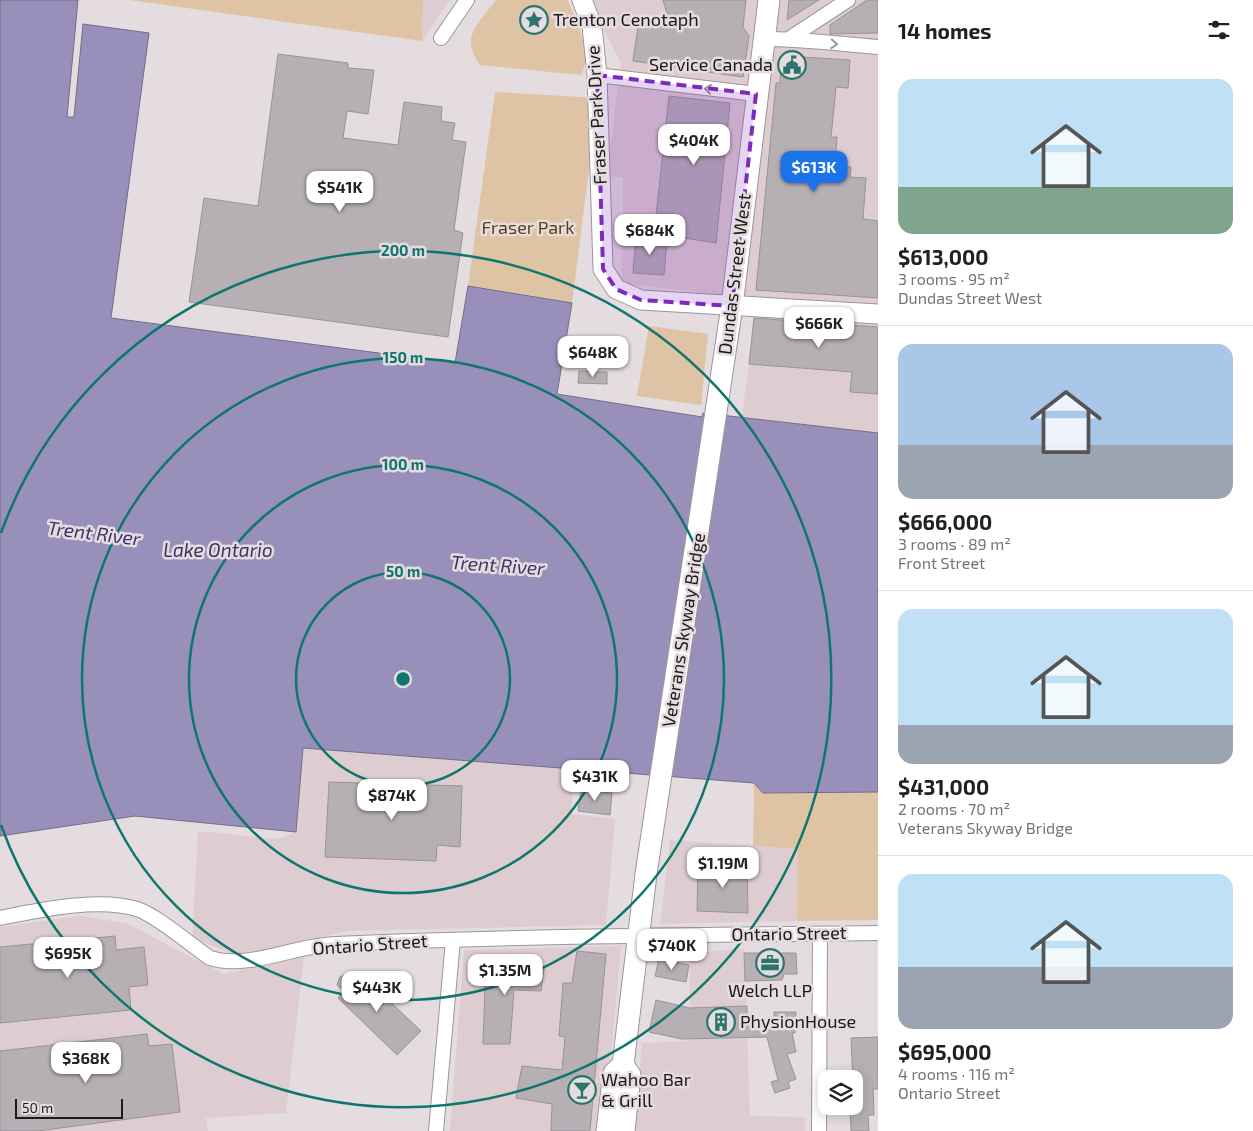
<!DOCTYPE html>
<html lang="en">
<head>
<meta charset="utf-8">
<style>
  body { margin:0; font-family:"Exo 2",sans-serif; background:#f6f6f6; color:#202124; height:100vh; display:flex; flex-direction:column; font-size:19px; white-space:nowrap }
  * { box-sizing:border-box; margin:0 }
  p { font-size:16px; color:#757577 }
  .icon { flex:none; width:28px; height:28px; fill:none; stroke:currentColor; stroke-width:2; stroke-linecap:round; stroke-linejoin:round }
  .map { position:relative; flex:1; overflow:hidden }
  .sheet { display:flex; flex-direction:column; background:#fff; width:375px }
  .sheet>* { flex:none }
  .buttons { position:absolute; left:818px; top:1070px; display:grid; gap:10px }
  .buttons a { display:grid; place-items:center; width:45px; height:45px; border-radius:10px; background:#fff; box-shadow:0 2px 12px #0003; font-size:25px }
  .scale { position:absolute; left:15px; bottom:12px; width:108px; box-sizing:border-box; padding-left:5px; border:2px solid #1c191a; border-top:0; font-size:14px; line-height:18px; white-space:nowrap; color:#1c191a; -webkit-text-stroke:4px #e4dcde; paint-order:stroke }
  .price { position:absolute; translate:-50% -42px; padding:0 11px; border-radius:10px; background:#fff; color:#222; font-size:16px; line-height:32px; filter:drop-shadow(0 1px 2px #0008) }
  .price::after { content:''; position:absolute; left:50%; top:30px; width:15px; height:11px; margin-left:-8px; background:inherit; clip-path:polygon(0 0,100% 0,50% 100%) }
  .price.selected { background:#1a73e8; color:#fff }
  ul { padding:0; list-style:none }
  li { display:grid; align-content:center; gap:10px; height:265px; padding:0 20px }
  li+li { border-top:1px solid #e0e0e0 }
  li span { display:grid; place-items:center; height:155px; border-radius:15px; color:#555 }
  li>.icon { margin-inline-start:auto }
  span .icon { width:90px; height:90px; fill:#fffc; stroke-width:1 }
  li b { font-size:21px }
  h2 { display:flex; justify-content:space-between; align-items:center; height:60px; padding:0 20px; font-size:21px }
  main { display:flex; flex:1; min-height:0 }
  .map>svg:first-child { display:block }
</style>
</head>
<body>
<main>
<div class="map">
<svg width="878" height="1131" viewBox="0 0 878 1131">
  <rect width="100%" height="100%" fill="#e4dcde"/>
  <g fill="#decdd0">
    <path d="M423,0H450L422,41Z"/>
    <path d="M588,0H878V433L742,417L757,299L622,283L623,177H607L621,63Z"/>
    <path d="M303,748L574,768L571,814L615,819L606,925L346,931L241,957L192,938L198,831L279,839L296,832Z"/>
    <path d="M670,840L798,849L797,921L660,924Z"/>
    <path d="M78,916L126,923L223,974L304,957L286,1113L206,1118L208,1131H0V927Z"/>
    <path d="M621,946L604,1131H450L464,950Z"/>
    <path d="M744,949L750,1116L805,1117V1131H634L642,1043L689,1041L690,953Z"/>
  </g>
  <g fill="#dec4a4">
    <path d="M130,0H423L422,41Z"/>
    <path d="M496,0H568C576,21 594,54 581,75L480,65C459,37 479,23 496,0Z"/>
    <path d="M495,92L598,98L572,303L468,286Z"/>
    <path d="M649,326L708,334L701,405L637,396Z"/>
    <path d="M754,783L878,792V920L797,921L798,849L753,846Z"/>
  </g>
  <path fill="#9890bb" stroke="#736c8b" d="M0,0H78L67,117H74L83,24L149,33L111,318L455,363L468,286L572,303L557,394L702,417L703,413L878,433V792L763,793L754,783L303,748L296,832L135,816L0,836Z"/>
  <g fill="#b6b0b5" stroke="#989398">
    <path d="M663,0H746L743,27L749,36L743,77L633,61L639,20L670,24Z"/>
    <path d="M789,0H819L787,20Z"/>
    <path d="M867,0H878V33L830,34V25Z"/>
    <path d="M278,54L348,63V68L374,70L368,114L347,111L343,138L398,145L404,102L442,107L441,121L455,123L452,140L466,142L454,230L463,233L448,337L189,302L204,198L258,206Z"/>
    <path d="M787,56L850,60L848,88L836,87L831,137H837L835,166L851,167L850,177L866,178L863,219L878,221V298L756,290L776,83H780L781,61Z"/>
    <path d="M669,96L730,103L716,243L677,237L680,219L656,216Z"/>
    <path d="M636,237L667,240L664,275L633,273Z"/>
    <path d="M754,318L878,327V394L850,392L852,372L749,364Z"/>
    <path d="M579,371L607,372V384L578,383Z"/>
    <path d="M329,782L462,786L460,847L437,845L436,861L325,857Z"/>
    <path d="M581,790L612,793L610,815L578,811Z"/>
    <path d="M698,865L747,866L748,913L697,911Z"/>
    <path d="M115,936L116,950L144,947L148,985L129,987L131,1010L0,1023V947Z"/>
    <path d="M577,951L606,954L590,1131H551L552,1104L516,1098L522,1066L562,1070L565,1037L559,1036L563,983H572Z"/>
    <path d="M744,953H796L797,974H784L782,980L745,981Z"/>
    <path d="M486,956L503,957L504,964L544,968L541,991L514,990L510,1044H483Z"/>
    <path d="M659,959L689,965L686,982L655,976Z"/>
    <path d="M347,974L355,981L361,974L421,1031L397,1055L338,998L344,991L337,985L340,977Z"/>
    <path d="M656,1000L690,1008L747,1006V1020L774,1021V1012H796L795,1033H792L796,1052L787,1054L796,1079L788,1082L790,1088L775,1093L771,1082L778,1080L767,1037L682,1039L649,1032Z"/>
    <path d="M147,1034L149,1046L172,1044L180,1112L38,1131H0V1051Z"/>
    <path d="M878,1037V1089H873L874,1115H868L869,1131H851L850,1106H854L851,1038Z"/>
  </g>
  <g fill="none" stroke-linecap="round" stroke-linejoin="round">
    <defs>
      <g id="street">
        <path d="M441,38L467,0"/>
        <path d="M790,38L848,0"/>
        <path d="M765,39C802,39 840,44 878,47"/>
        <path d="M597,75L756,94"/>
        <path d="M0,918C39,910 98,897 137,909C156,915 191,945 210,958C249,970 295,945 336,944C517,936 697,935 878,933"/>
        <path d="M436,1131L453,940"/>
        <path d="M819,1131L820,934"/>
      </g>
      <path id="secondary" d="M582,0L592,26L597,75L603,269L616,289L641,300L878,314"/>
      <g id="primary">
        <path d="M607,1131L614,1073L623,1065"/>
        <path d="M624,1131L630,1075L623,1065L646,874L732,306L769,0"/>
      </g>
    </defs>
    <use href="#street" stroke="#9d9596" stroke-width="16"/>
    <use href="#secondary" stroke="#9d9596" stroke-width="21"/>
    <use href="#primary" stroke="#9d9596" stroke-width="23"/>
    <use href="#street" stroke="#fff" stroke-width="14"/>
    <use href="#secondary" stroke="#fff" stroke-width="19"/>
    <use href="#primary" stroke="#fff" stroke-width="21"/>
  </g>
  <defs><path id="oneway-chevron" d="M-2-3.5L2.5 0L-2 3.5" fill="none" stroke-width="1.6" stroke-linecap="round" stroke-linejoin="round" transform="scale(1.25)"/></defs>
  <g stroke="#999898">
    <use href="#oneway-chevron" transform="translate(834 44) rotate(4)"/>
    <use href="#oneway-chevron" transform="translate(708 89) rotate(-173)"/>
  </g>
  <path fill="#7b2cbf" fill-opacity="0.2" stroke="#7b2cbf" stroke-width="4" stroke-dasharray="10 6" stroke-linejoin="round" d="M597,75L756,94L732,306L641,300L616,289L603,269Z"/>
  <g fill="none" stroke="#0f766e" stroke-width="2.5">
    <circle cx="403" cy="679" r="107"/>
    <circle cx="403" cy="679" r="214"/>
    <circle cx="403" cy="679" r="321"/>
    <path d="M1 533A428 428 0 1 1 1 825"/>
  </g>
  <defs>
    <symbol id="sight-ring" viewBox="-11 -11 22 22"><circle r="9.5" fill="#e4dcde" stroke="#2b746e" stroke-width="1.5"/><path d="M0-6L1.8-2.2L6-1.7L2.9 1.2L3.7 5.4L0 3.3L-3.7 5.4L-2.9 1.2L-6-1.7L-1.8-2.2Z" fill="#2b746e"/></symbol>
    <symbol id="civic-ring" viewBox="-11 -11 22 22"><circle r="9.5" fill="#e4dcde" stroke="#2b746e" stroke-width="1.5"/><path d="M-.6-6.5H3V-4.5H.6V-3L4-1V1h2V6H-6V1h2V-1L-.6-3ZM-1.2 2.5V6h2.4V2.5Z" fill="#2b746e"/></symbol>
    <symbol id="office-ring" viewBox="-11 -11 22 22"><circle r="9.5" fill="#e4dcde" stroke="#2b746e" stroke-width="1.5"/><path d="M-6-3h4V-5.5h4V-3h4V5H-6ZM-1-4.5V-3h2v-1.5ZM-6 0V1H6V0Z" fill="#2b746e"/></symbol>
    <symbol id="building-ring" viewBox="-11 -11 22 22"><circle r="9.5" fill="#e4dcde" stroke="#2b746e" stroke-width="1.5"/><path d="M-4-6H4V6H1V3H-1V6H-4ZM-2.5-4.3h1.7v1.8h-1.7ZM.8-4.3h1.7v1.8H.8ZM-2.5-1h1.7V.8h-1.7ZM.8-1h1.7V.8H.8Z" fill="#2b746e"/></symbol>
    <symbol id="bar-ring" viewBox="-11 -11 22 22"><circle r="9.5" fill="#e4dcde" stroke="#2b746e" stroke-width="1.5"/><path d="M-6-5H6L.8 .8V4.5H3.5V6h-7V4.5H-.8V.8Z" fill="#2b746e"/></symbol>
  </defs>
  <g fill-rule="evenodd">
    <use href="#sight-ring" x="518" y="4" width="32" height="32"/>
    <use href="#civic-ring" x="776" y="49" width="32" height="32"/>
    <use href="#office-ring" x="754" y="947" width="32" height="32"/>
    <use href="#building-ring" x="705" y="1006" width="32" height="32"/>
    <use href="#bar-ring" x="566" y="1074" width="32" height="32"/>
  </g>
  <g text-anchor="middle" stroke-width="5" stroke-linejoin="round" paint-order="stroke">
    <g font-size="18" fill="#1c191a" stroke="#e4dcde" text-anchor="start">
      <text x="553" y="26">Trenton Cenotaph</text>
      <text x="773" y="71" text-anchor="end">Service Canada</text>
      <text x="770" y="997" text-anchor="middle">Welch LLP</text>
      <text x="740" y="1028">PhysionHouse</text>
      <text x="601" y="1086">Wahoo Bar<tspan x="601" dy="21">&amp; Grill</tspan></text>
    </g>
    <g font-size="18" fill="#1c191a" stroke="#e4dcde">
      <text transform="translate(597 115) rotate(-93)" y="6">Fraser Park Drive</text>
      <text transform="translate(735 274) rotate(-83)" y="6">Dundas Street West</text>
      <text transform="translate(684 630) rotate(-81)" y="6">Veterans Skyway Bridge</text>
      <text transform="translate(789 934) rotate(-1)" y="6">Ontario Street</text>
      <text transform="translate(370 945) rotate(-4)" y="6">Ontario Street</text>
    </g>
    <g font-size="18" fill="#5e3f0f" stroke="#e4dcde">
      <text x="528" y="234">Fraser Park</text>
    </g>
    <g font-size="19" font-style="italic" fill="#3f3168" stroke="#e4dcde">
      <text transform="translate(94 533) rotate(7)" y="7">Trent River</text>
      <text x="218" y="557">Lake Ontario</text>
      <text transform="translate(498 565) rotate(4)" y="7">Trent River</text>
    </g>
  </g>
  <circle cx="403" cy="679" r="8" fill="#0f766e" stroke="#e4dcde" stroke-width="2.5"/>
  <g font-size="15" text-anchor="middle" font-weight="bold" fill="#0f766e" stroke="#e4dcde" stroke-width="5" stroke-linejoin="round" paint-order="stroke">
    <text x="403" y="256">200 m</text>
    <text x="403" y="363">150 m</text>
    <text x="403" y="470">100 m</text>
    <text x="403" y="577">50 m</text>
  </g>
</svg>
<div class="buttons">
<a><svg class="icon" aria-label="layers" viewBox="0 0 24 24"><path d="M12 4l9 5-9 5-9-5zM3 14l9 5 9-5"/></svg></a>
</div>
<div class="scale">50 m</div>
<b class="price" style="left:694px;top:166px">$404K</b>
<b class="price selected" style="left:814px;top:193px">$613K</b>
<b class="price" style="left:340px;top:213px">$541K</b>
<b class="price" style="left:650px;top:256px">$684K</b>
<b class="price" style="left:819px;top:349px">$666K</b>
<b class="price" style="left:593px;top:378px">$648K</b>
<b class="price" style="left:595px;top:802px">$431K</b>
<b class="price" style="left:392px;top:821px">$874K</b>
<b class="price" style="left:723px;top:889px">$1.19M</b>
<b class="price" style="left:672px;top:971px">$740K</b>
<b class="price" style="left:68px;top:979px">$695K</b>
<b class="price" style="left:505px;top:996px">$1.35M</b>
<b class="price" style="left:377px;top:1013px">$443K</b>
<b class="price" style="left:86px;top:1084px">$368K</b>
</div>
<section class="sheet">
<h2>14 homes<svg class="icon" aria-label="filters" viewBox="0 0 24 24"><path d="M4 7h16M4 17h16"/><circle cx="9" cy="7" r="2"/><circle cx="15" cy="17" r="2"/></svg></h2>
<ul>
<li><span style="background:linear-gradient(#bfe0f5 70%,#7fa58c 0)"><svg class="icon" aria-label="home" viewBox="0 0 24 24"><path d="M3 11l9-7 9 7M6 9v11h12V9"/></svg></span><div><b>$613,000</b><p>3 rooms · 95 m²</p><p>Dundas Street West</p></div></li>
<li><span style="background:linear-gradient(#a9c7e8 65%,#9aa5b1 0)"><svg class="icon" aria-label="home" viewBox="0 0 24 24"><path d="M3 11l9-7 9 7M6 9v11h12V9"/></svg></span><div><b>$666,000</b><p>3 rooms · 89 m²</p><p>Front Street</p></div></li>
<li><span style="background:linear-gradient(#bfe0f5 75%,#9aa5b1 0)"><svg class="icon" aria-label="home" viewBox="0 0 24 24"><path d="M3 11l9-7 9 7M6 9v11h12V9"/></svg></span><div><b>$431,000</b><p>2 rooms · 70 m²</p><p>Veterans Skyway Bridge</p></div></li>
<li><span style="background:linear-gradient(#bfe0f5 60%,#9aa5b1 0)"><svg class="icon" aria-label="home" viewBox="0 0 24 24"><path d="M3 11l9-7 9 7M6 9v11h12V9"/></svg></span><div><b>$695,000</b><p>4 rooms · 116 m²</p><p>Ontario Street</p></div></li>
</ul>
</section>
</main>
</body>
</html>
